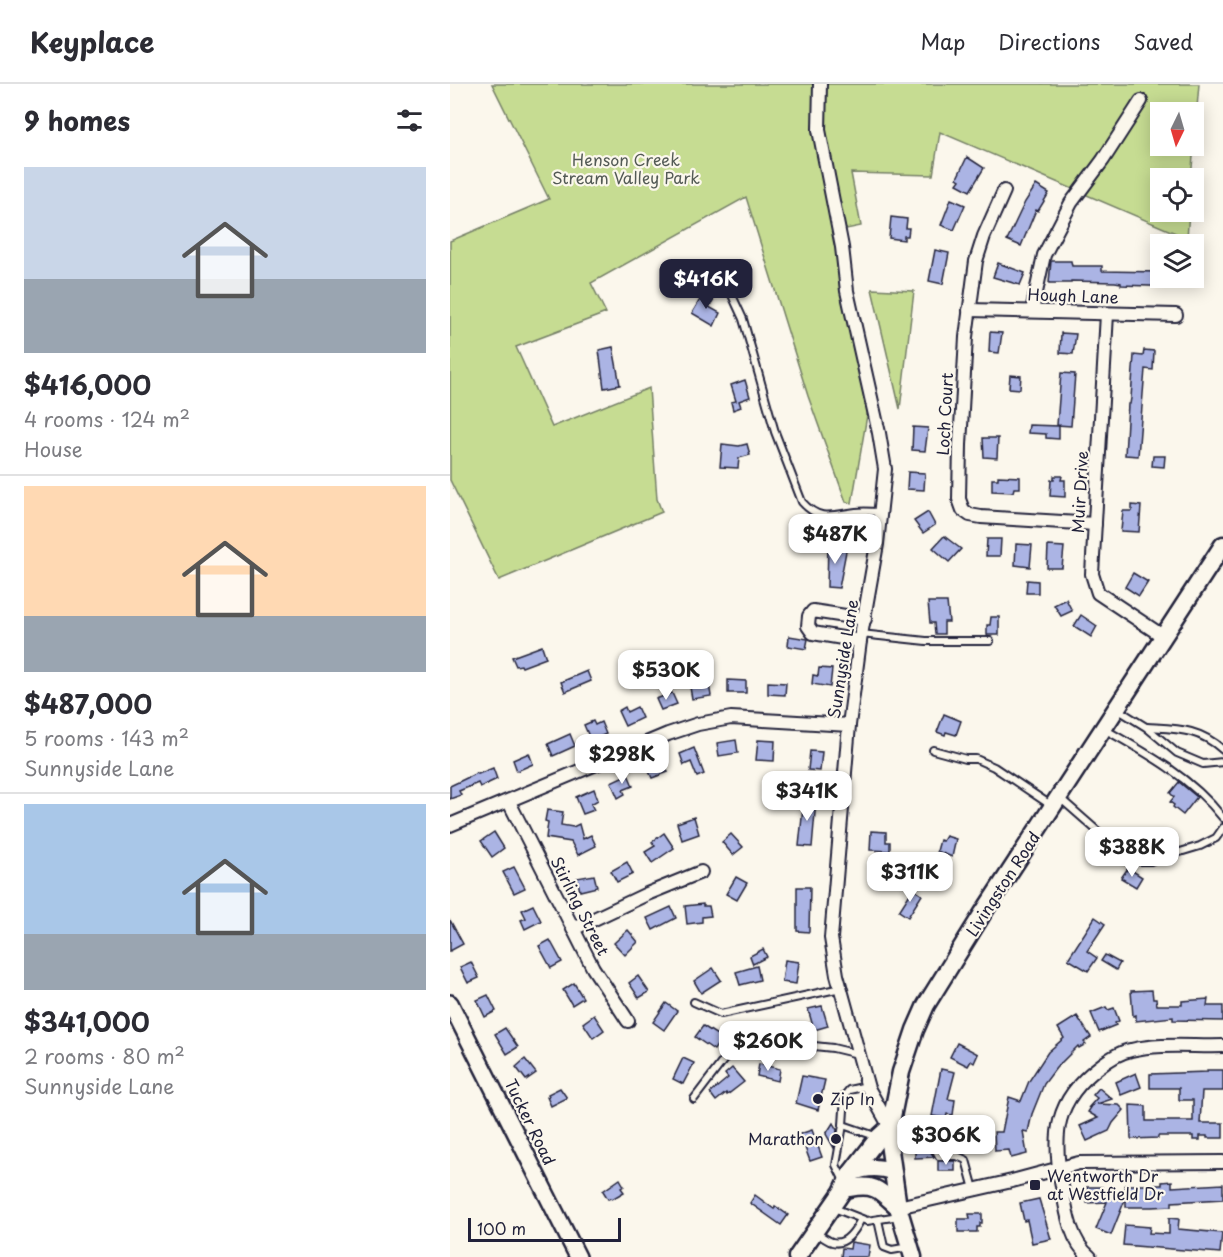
<!DOCTYPE html>
<html lang="en">
<head>
<meta charset="utf-8">
<style>
  body { margin:0; font-family:"Playpen Sans",sans-serif; background:#f2f2f3; color:#2b2b33; height:100vh; display:flex; flex-direction:column; font-size:22px; white-space:nowrap }
  * { box-sizing:border-box; margin:0 }
  p { font-size:20px; color:#7c7c81 }
  .icon { flex:none; width:33px; height:33px; fill:none; stroke:currentColor; stroke-width:2; stroke-linecap:round; stroke-linejoin:round }
  .map { position:relative; flex:1; overflow:hidden }
  .details { display:flex; flex-direction:column; background:#fff; width:450px }
  .details>* { flex:none }
  .needle { width:39px; rotate:185deg }
  .buttons { position:absolute; left:700px; top:18px; display:grid; gap:12px }
  .buttons a { display:grid; place-items:center; width:54px; height:54px; border-radius:0px; background:#fff; box-shadow:0 3px 15px #0003; font-size:30px }
  .scale { position:absolute; left:18px; bottom:15px; width:153px; box-sizing:border-box; padding-left:6px; border:3px solid #22223b; border-top:0; font-size:16px; line-height:21px; white-space:nowrap; color:#22223b; -webkit-text-stroke:4px #fbf7ec; paint-order:stroke }
  .price { position:absolute; translate:-50% -51px; padding:0 14px; border-radius:12px; background:#fff; color:#222; font-size:20px; line-height:39px; filter:drop-shadow(0 2px 3px #0008) }
  .price::after { content:''; position:absolute; left:50%; top:36px; width:18px; height:14px; margin-left:-9px; background:inherit; clip-path:polygon(0 0,100% 0,50% 100%) }
  .price.on { background:#22223b; color:#fff }
  ul { padding:0; list-style:none }
  li { display:grid; align-content:center; gap:12px; height:318px; padding:0 24px }
  li+li { border-top:2px solid #e1e1e2 }
  li span { display:grid; place-items:center; height:186px; border-radius:0px; color:#555 }
  li>.icon { margin-inline-start:auto }
  span .icon { width:108px; height:108px; fill:#fffc; stroke-width:1 }
  li b { font-size:26px }
  h2 { display:flex; justify-content:space-between; align-items:center; height:72px; padding:0 24px; font-size:26px }
  header { display:flex; align-items:center; gap:36px; box-sizing:border-box; height:84px; padding:0 30px; background:#fff; border-bottom:2px solid #e1e1e2 }
  header strong { font-size:28px }
  nav { display:flex; gap:33px; margin-inline-start:auto; font-size:21px }
  main { display:flex; flex:1; min-height:0 }
  .map>svg:first-child { display:block }
</style>
</head>
<body>
<header>
<strong>Keyplace</strong>
<nav><a>Map</a><a>Directions</a><a>Saved</a></nav>
</header>
<main>
<section class="details">
<h2>9 homes<svg class="icon" aria-label="filters" viewBox="0 0 24 24"><path d="M4 7h16M4 17h16"/><circle cx="9" cy="7" r="2"/><circle cx="15" cy="17" r="2"/></svg></h2>
<ul>
<li><span style="background:linear-gradient(#c9d6e8 60%,#9aa5b1 0)"><svg class="icon" aria-label="home" viewBox="0 0 24 24"><path d="M3 11l9-7 9 7M6 9v11h12V9"/></svg></span><div><b>$416,000</b><p>4 rooms · 124 m²</p><p>House</p></div></li>
<li><span style="background:linear-gradient(#ffd9b3 70%,#9aa5b1 0)"><svg class="icon" aria-label="home" viewBox="0 0 24 24"><path d="M3 11l9-7 9 7M6 9v11h12V9"/></svg></span><div><b>$487,000</b><p>5 rooms · 143 m²</p><p>Sunnyside Lane</p></div></li>
<li><span style="background:linear-gradient(#a9c7e8 70%,#9aa5b1 0)"><svg class="icon" aria-label="home" viewBox="0 0 24 24"><path d="M3 11l9-7 9 7M6 9v11h12V9"/></svg></span><div><b>$341,000</b><p>2 rooms · 80 m²</p><p>Sunnyside Lane</p></div></li>
</ul>
</section>
<div class="map">
<svg width="773" height="1173" viewBox="0 0 773 1173">
  <rect width="100%" height="100%" fill="#fbf7ec"/>
  <filter id="ink" filterUnits="userSpaceOnUse"><feTurbulence type="fractalNoise" baseFrequency=".0167" numOctaves="2"/><feDisplacementMap in="SourceGraphic" scale="12" xChannelSelector="R" yChannelSelector="G"/><feConvolveMatrix kernelMatrix="1 2 1 2 8 2 1 2 1" color-interpolation-filters="sRGB"/></filter>
  <g filter="url(#ink)">
    <g fill="#c6dc92" stroke="#747f66" stroke-width="1.5">
      <path d="M42,0H749L744,59V28H711V62H744L741,94H711V128H739L737,154L490,48L483,91L401,89L411,142L391,146L422,302L402,419L396,418L358,312L296,113L141,199L156,229L66,263L102,343L199,304L207,415L212,428L49,496L0,396V157L99,115Z"/>
      <path d="M422,205L464,207L450,325Z"/>
    </g>
    <g fill="#abb4e4" stroke="#22223b" stroke-width="1.5">
      <path d="M517,73L534,84L520,107L507,100L510,96L507,94Z"/>
      <path d="M586,101L599,109L588,127L586,126L571,162L557,156L575,118Z"/>
      <path d="M501,115L515,121L504,146L491,141Z"/>
      <path d="M441,133L457,135L456,144H459L458,152H454V156L439,154Z"/>
      <path d="M485,166L499,169L493,200L479,197Z"/>
      <path d="M601,177H621L622,182H652V187L711,188V194H728V203L671,201V199L665,198L621,197V199H599Z"/>
      <path d="M548,179L575,189L570,201L543,193Z"/>
      <path d="M254,209L264,215L259,223L270,229L264,242L242,229Z"/>
      <path d="M540,248L552,249L549,269L539,268Z"/>
      <path d="M611,249L626,250L623,270L610,269Z"/>
      <path d="M163,263L170,301L154,304L149,266Z"/>
      <path d="M694,266L704,267L703,286L695,285L688,372L675,371L678,320H680L681,314L684,271L693,272Z"/>
      <path d="M611,289L625,290L621,342L607,341Z"/>
      <path d="M560,291L571,292L570,305L559,304Z"/>
      <path d="M295,296L300,313L289,317L291,323L283,326L281,318L286,317L281,301Z"/>
      <path d="M579,341L609,342V355L596,354V350L578,349Z"/>
      <path d="M463,343L478,344L475,367L462,366Z"/>
      <path d="M533,354H548L547,374L534,373Z"/>
      <path d="M272,360L289,362L297,360L300,371L289,374L288,384L270,383Z"/>
      <path d="M703,372H715L714,383L702,382Z"/>
      <path d="M458,388L475,389L474,406L457,405Z"/>
      <path d="M548,392L570,393V404H564L563,408L542,407V395H548Z"/>
      <path d="M604,392H612L611,396H615V413L600,412L601,396H604Z"/>
      <path d="M682,421L691,422L689,448L671,447L673,427H682Z"/>
      <path d="M478,428L485,441L473,449L464,437Z"/>
      <path d="M494,452L511,465L499,478L483,464Z"/>
      <path d="M537,455H551L550,472H536Z"/>
      <path d="M378,460L397,462L389,504L377,503Z"/>
      <path d="M566,460L582,461L580,483L565,481Z"/>
      <path d="M598,462L614,463L612,484H597Z"/>
      <path d="M683,489L698,498L689,512L675,503Z"/>
      <path d="M577,496L588,497V509H576Z"/>
      <path d="M616,515L622,527L611,532L604,521Z"/>
      <path d="M478,518H497L499,538H494V550H485L484,539H480Z"/>
      <path d="M631,531L647,542L641,553L624,542Z"/>
      <path d="M541,533H549V551H537V541H540Z"/>
      <path d="M339,552L358,555L356,565L338,562Z"/>
      <path d="M92,562L96,574L72,583L71,581L66,582L62,573Z"/>
      <path d="M369,584L382,585L380,603L362,600L363,591L368,592Z"/>
      <path d="M137,587L141,597L115,608L111,598Z"/>
      <path d="M278,596L296,597V609H278Z"/>
      <path d="M318,598L336,599L335,611L318,610Z"/>
      <path d="M259,600L261,612L242,615L240,603Z"/>
      <path d="M222,609L227,620L211,626L206,615Z"/>
      <path d="M175,623L177,628L187,623L192,634L175,642L168,627Z"/>
      <path d="M494,630L511,637L506,651L496,648L495,651L487,648Z"/>
      <path d="M143,637L145,641L151,638L156,650L141,657L134,641Z"/>
      <path d="M120,650L125,662L103,672L98,660Z"/>
      <path d="M286,656L288,669L269,672L267,659Z"/>
      <path d="M308,656L325,657L324,677L306,676Z"/>
      <path d="M244,664L254,690L247,693L241,678L234,681L230,670Z"/>
      <path d="M360,667L372,668L370,687L358,686Z"/>
      <path d="M79,669L83,680L67,687L63,676Z"/>
      <path d="M212,677L218,688L202,694L197,683Z"/>
      <path d="M43,684L47,695L30,703L28,699L9,707L11,711L0,715V702L27,689L28,690Z"/>
      <path d="M178,690L183,702L173,706L175,710L168,714L161,698Z"/>
      <path d="M729,698L747,713L733,731L723,723L724,721L720,718L724,713L720,709Z"/>
      <path d="M144,705L148,716L141,720L144,726L133,730L126,713Z"/>
      <path d="M349,715L366,717L362,763L349,762L353,724L348,723Z"/>
      <path d="M97,726L113,728L111,741L123,743L129,740L133,755L141,751L146,762L128,771L121,758L96,754L98,738L95,737Z"/>
      <path d="M244,733L249,750L232,756L227,739Z"/>
      <path d="M421,747L436,748V758H440V767L420,766Z"/>
      <path d="M44,748L54,764L42,773L31,757Z"/>
      <path d="M214,749L224,764L202,779L195,768L205,762L202,758Z"/>
      <path d="M281,750L293,763L283,771L272,758Z"/>
      <path d="M496,752L506,755L502,773L487,767L490,756L493,757Z"/>
      <path d="M459,770L472,774L469,784L456,780Z"/>
      <path d="M177,778L183,790L167,798L161,787Z"/>
      <path d="M64,783L75,804L64,809L53,788Z"/>
      <path d="M678,784L692,793L686,803L671,794Z"/>
      <path d="M144,791L147,803L130,807L127,794Z"/>
      <path d="M286,793L297,799L287,816L276,810Z"/>
      <path d="M347,803H360L359,848L347,847Z"/>
      <path d="M463,805L472,811L458,833L449,827Z"/>
      <path d="M253,820V822H259L261,832L252,833V838L237,840L235,822Z"/>
      <path d="M83,821L91,837L75,845L71,836L76,834L72,826Z"/>
      <path d="M221,823L226,834L203,846L197,834Z"/>
      <path d="M645,833L655,840L637,867L647,874L638,887L618,875Z"/>
      <path d="M0,836L13,860L0,867Z"/>
      <path d="M178,846L188,858L175,871L164,859Z"/>
      <path d="M100,856L112,878L101,884L89,862Z"/>
      <path d="M313,865L317,873L303,880L300,872Z"/>
      <path d="M655,871L670,879L666,886L651,877Z"/>
      <path d="M335,876L349,878L346,900L332,898Z"/>
      <path d="M21,878L29,894L18,899L10,883Z"/>
      <path d="M307,882L310,896L290,901L286,888Z"/>
      <path d="M263,884L271,896L251,909L244,897Z"/>
      <path d="M188,892L199,908L189,914L179,899Z"/>
      <path d="M124,899L133,914L122,921L113,906Z"/>
      <path d="M702,906L703,915H706L707,921H732V917L758,915L757,922H773V937L723,936V933L686,937V931L683,932L681,907Z"/>
      <path d="M38,911L46,927L35,933L27,916Z"/>
      <path d="M216,919L227,927L214,946L203,938Z"/>
      <path d="M372,922L378,942L364,946L358,925Z"/>
      <path d="M656,923L658,926L664,924L669,937L665,939L666,941L649,948L641,929Z"/>
      <path d="M144,931L154,946L143,954L133,939Z"/>
      <path d="M627,932L641,953L634,958L636,960L629,964L628,962L606,984L594,1000L582,1030L578,1048L573,1047L577,1070L561,1074L559,1066L545,1067L544,1048H552L559,1013L571,1017L579,997L598,968L614,954L608,944Z"/>
      <path d="M253,942L272,954L264,966L245,953Z"/>
      <path d="M55,944L68,963L57,970L45,950Z"/>
      <path d="M507,959L528,970L524,979L521,977L518,982L500,973Z"/>
      <path d="M233,974L244,979L233,1000L223,995Z"/>
      <path d="M75,975L86,989L76,996L66,983Z"/>
      <path d="M309,980L330,985L328,997L307,992Z"/>
      <path d="M282,984L294,998L277,1011L276,1009L266,1017L260,1009L278,994L275,990Z"/>
      <path d="M491,985L505,988L498,1015L505,1016L503,1031L497,1030L496,1034L482,1032Z"/>
      <path d="M757,986H773V1007H752L750,1039H773V1054H757V1052H750V1056H743V1052H708V1054L681,1055L680,1021L696,1022V1037H743V1016H729V1004H700V990L757,988Z"/>
      <path d="M686,989L691,1003L671,1011L666,998Z"/>
      <path d="M352,992L375,996L368,1026L346,1019Z"/>
      <path d="M110,1004L117,1014L101,1022L97,1013L99,1012L98,1010Z"/>
      <path d="M649,1004L662,1015L647,1020L669,1021L674,1026L663,1039L659,1047L637,1057L630,1042L648,1034L638,1028L642,1022L638,1024L647,1014L643,1011Z"/>
      <path d="M383,1039L387,1046L384,1064L376,1050Z"/>
      <path d="M362,1046L372,1073L360,1077L354,1061L350,1062L347,1055L351,1053L350,1050Z"/>
      <path d="M518,1049L519,1064L492,1067L487,1056L486,1050Z"/>
      <path d="M465,1057H474L484,1073L465,1074Z"/>
      <rect x="488" y="1077" width="17" height="10"/>
      <path d="M170,1095L174,1102L171,1104L174,1108L162,1115L161,1114L158,1115L153,1107Z"/>
      <path d="M722,1097V1103L773,1100V1115L722,1118V1122L702,1123H676V1113L661,1151L646,1145L657,1118L637,1119V1103H652V1108L677,1109L675,1108V1101H712V1098Z"/>
      <path d="M305,1111L324,1125L325,1122L338,1131L331,1141L300,1119Z"/>
      <path d="M589,1115L601,1155L582,1159L577,1136L574,1137L570,1119Z"/>
      <path d="M519,1130H532V1139H530V1143H527V1148H508V1135H520Z"/>
      <path d="M719,1134L729,1135L728,1145L772,1149L770,1169L673,1161L675,1141L700,1143L699,1149L719,1150Z"/>
      <path d="M401,1158L420,1161L418,1173H391L392,1164L400,1165Z"/>
    </g>
    <g fill="none" stroke-linecap="round" stroke-linejoin="round">
      <defs>
        <g id="service">
          <path d="M269,199L281,209L293,235L325,348L352,418C370,438 382,431 406,428C414,427 422,428 430,428"/>
          <path d="M411,550L476,557H540"/>
          <path d="M667,625L696,643L727,669L753,680L773,678"/>
          <path d="M697,643C727,645 749,644 773,666"/>
          <path d="M654,645C697,669 742,694 773,734"/>
          <path d="M483,666L516,675H526L544,683L602,722"/>
          <path d="M611,715L676,772L688,777H700L750,762L766,754L773,744"/>
          <path d="M656,755C672,750 697,759 700,777"/>
          <path d="M244,918L271,930L391,904"/>
          <path d="M417,1002L399,1006L395,1011L393,1041L428,1053"/>
          <path d="M244,1015L276,973L306,960L336,959L383,964L408,970"/>
          <path d="M393,1041L386,1081L394,1097"/>
          <path d="M442,1044L476,1051L480,1055L489,1072H507L516,1076L524,1105"/>
          <path d="M384,1124L417,1137L449,1132"/>
          <path d="M428,1136L434,1163L442,1166L459,1163"/>
          <path d="M365,1148C370,1151 376,1156 382,1158C396,1162 406,1145 411,1135"/>
        </g>
        <g id="minor">
          <path d="M370,0L369,46L392,163L397,207L429,349L435,385L427,460L410,557L399,641L381,854L387,891L418,1004L440,1043"/>
          <path d="M554,107L534,152L526,177L516,253L510,361L509,415L513,426L520,431L531,433L645,440"/>
          <path d="M519,226L726,231"/>
          <path d="M582,227L594,171L621,119L653,76L691,17"/>
          <path d="M657,230L642,490L648,509L714,553"/>
          <path d="M410,557L363,549L358,542L359,532L363,527L415,535"/>
          <path d="M59,718L143,884L178,937"/>
          <path d="M0,741L218,650L248,640L281,634L399,641"/>
          <path d="M123,845L197,810L251,788"/>
          <path d="M448,1123L562,1097L629,1079L773,1078"/>
          <path d="M640,1173C620,1157 616,1126 612,1102C602,1051 605,1016 649,983C658,976 669,968 681,966C710,959 743,963 773,962"/>
        </g>
        <path id="tertiary" d="M0,919L128,1173"/>
        <g id="secondary">
          <path d="M401,1089L429,1053L440,1043"/>
          <path d="M400,1104C426,1099 430,1107 448,1123"/>
          <path d="M347,1173L392,1108L401,1089C415,1083 428,1082 442,1087"/>
          <path d="M463,1173L448,1123L439,1059L440,1043L451,988L465,946L476,921L533,829L773,461"/>
        </g>
      </defs>
      <use href="#service" stroke="#22223b" stroke-width="10"/>
      <use href="#minor" stroke="#22223b" stroke-width="16"/>
      <use href="#tertiary" stroke="#22223b" stroke-width="20"/>
      <use href="#secondary" stroke="#22223b" stroke-width="21"/>
      <use href="#service" stroke="#fbf7ec" stroke-width="6"/>
      <use href="#minor" stroke="#fbf7ec" stroke-width="12"/>
      <use href="#tertiary" stroke="#fbf7ec" stroke-width="15"/>
      <use href="#secondary" stroke="#fbf7ec" stroke-width="16"/>
    </g>
  </g>
  <g fill="#22223b" stroke="#fbf7ec" stroke-width="2">
    <circle cx="368" cy="1015" r="6"/>
    <circle cx="386" cy="1055" r="6"/>
    <rect x="579" y="1095" width="12" height="12" rx="3"/>
  </g>
  <g text-anchor="middle" stroke-width="4.5" stroke-linejoin="round" paint-order="stroke">
    <g font-size="16" fill="#535a55" stroke="#fbf7ec">
      <text x="176" y="82">Henson Creek<tspan x="176" dy="18">Stream Valley Park</tspan></text>
    </g>
    <g font-size="16" fill="#22223b" stroke="#fbf7ec">
      <text transform="translate(623 212) rotate(2)" y="6">Hough Lane</text>
      <text transform="translate(495 330) rotate(-87)" y="6">Loch Court</text>
      <text transform="translate(630 408) rotate(-87)" y="6">Muir Drive</text>
      <text transform="translate(393 575) rotate(-81)" y="6">Sunnyside Lane</text>
      <text transform="translate(553 800) rotate(-57)" y="6">Livingston Road</text>
      <text transform="translate(130 822) rotate(63)" y="6">Stirling Street</text>
      <text transform="translate(80 1038) rotate(64)" y="6">Tucker Road</text>
    </g>
    <g font-size="16" fill="#22223b" stroke="#fbf7ec" text-anchor="start">
      <text x="380" y="1021">Zip In</text>
      <text x="374" y="1061" text-anchor="end">Marathon</text>
      <text x="597" y="1098">Wentworth Dr<tspan x="597" dy="18">at Westfield Dr</tspan></text>
    </g>
  </g>
</svg>
<div class="buttons">
<a><svg class="needle" viewBox="-14 -14 28 28"><path d="M0-13l5 13h-10z" fill="#e53935"/><path d="M0 13l5-13h-10z" fill="#7c7c81"/></svg></a>
<a><svg class="icon" aria-label="locate" viewBox="0 0 24 24"><circle cx="12" cy="12" r="6"/><path d="M12 2v4M12 18v4M2 12h4M18 12h4"/></svg></a>
<a><svg class="icon" aria-label="layers" viewBox="0 0 24 24"><path d="M12 4l9 5-9 5-9-5zM3 14l9 5 9-5"/></svg></a>
</div>
<div class="scale">100 m</div>
<b class="price on" style="left:256px;top:226px">$416K</b>
<b class="price" style="left:385px;top:481px">$487K</b>
<b class="price" style="left:216px;top:617px">$530K</b>
<b class="price" style="left:172px;top:701px">$298K</b>
<b class="price" style="left:357px;top:738px">$341K</b>
<b class="price" style="left:682px;top:794px">$388K</b>
<b class="price" style="left:460px;top:819px">$311K</b>
<b class="price" style="left:318px;top:988px">$260K</b>
<b class="price" style="left:496px;top:1082px">$306K</b>
</div>
</main>
</body>
</html>
